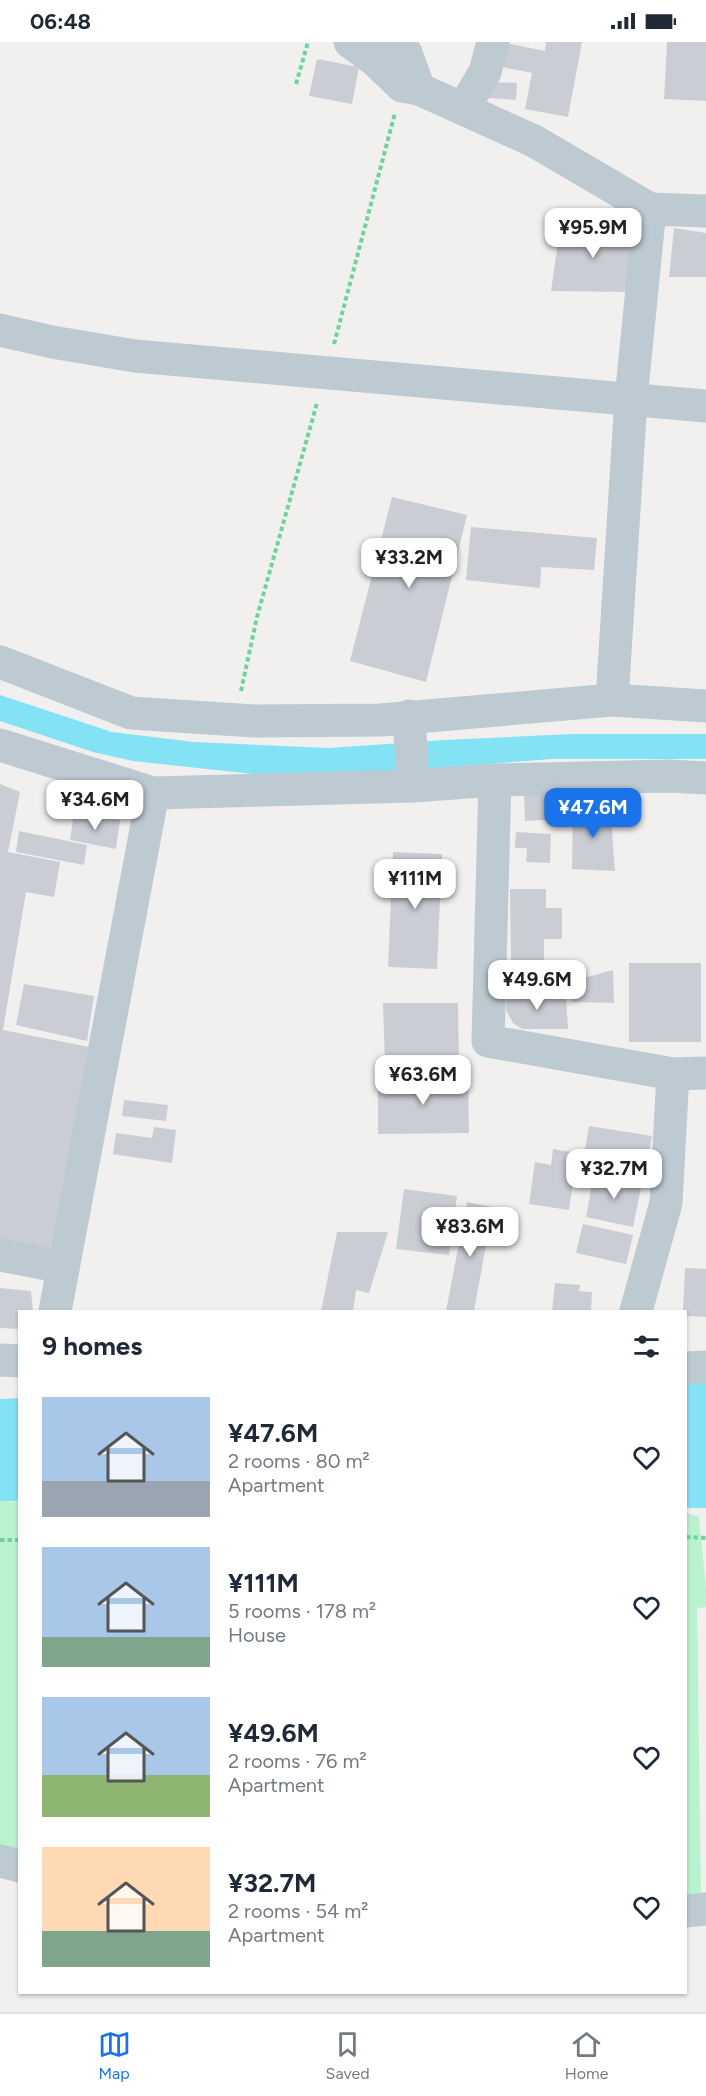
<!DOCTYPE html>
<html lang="en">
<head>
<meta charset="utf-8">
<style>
  body { margin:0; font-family:Figtree,sans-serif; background:#f6f6f7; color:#1f2937; height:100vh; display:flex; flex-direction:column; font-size:22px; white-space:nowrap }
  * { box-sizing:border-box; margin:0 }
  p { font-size:20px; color:#747a83 }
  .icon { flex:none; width:33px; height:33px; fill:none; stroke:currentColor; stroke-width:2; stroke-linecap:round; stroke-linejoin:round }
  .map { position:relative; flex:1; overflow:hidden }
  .sheet { position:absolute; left:18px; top:1268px; width:669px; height:684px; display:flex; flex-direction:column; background:#fff; border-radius:0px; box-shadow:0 2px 4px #0004 }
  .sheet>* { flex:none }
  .price { position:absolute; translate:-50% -51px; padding:0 14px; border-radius:12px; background:#fff; color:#222; font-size:20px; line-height:39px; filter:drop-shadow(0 2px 3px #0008) }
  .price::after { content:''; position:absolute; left:50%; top:36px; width:18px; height:14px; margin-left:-9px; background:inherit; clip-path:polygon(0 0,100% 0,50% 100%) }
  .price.active { background:#1a73e8; color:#fff }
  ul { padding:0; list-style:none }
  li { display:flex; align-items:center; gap:18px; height:150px; padding:0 24px }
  li span { display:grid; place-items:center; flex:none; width:168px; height:120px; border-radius:0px; color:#555 }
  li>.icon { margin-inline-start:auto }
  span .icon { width:72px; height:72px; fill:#fffc; stroke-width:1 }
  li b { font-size:26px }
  h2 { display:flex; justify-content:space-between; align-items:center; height:72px; padding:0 24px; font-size:26px }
  .status { display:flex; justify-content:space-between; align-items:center; height:42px; padding:0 30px; background:#fff; direction:ltr }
  .status svg { height:16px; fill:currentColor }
  .menu { display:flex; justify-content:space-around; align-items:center; height:84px; border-top:2px solid #e0e1e3; background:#fff; font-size:16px; color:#747a83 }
  .menu a { display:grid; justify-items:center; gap:3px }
  .menu .active { color:#1a73e8 }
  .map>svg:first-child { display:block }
</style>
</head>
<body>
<div class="status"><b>06:48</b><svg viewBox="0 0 49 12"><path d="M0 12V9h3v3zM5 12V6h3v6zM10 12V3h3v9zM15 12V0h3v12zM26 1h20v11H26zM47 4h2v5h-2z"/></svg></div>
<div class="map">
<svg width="706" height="1970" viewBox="0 0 706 1970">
  <rect width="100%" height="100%" fill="#f2efef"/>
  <g fill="#b9f3cd">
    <path d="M0,1459L19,1460V1811L0,1806Z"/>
    <path d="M686,1471L699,1475L706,1545V1565L697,1566L701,1851L686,1854Z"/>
  </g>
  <g fill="#83e2f4">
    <path d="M0,653L112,690L194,700L329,706L445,698L571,692H706V717H552L447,725L386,732L273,734L133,719L93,710L0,679Z"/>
    <path d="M706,1341V1466H686V1342Z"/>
    <path d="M19,1356V1459H0V1357Z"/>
  </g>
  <g fill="#caced4">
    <path d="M546,0H582L568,75L525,67L532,31L501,25L506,1L545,9Z"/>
    <path d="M667,0H706V59L664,57Z"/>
    <path d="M317,17L359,25L352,62L309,54Z"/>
    <path d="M489,40L517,41L516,58L488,56Z"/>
    <path d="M561,179L636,191L628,250L551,249Z"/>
    <path d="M674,186L706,191V235H669Z"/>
    <path d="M392,455L467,473L426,640L350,619Z"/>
    <path d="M471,485L597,496L594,528L541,525L540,546L466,538Z"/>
    <path d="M0,742L20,750L8,810L60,820L54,855L26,850L3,988L89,1005L49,1211L0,1202Z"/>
    <path d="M563,751L564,777L525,779L524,752Z"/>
    <path d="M610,763L615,829L572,827L573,764Z"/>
    <path d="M74,771L120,778L116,807L70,798Z"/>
    <path d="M19,789L87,803L84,823L16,810Z"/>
    <path d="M516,790L551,792L550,821L526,820L527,806H515Z"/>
    <path d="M393,810L442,812L437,927L388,925Z"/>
    <path d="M510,847H546V866H562V897H544V920H511Z"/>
    <rect x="629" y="921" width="72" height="79"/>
    <path d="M613,928L614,961L572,960V939Z"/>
    <path d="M24,942L94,954L87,999L16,983Z"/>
    <path d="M507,950L566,955L568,987H522L513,981L506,968Z"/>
    <path d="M383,961H458L459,1022L385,1023Z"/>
    <path d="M468,1035L469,1091L378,1092V1036Z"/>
    <path d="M124,1058L168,1063L166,1079L122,1074Z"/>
    <path d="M589,1084L652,1094L646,1129L583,1119Z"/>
    <path d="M154,1085L176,1088L172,1121L113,1112L116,1091L152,1096Z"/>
    <path d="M553,1107L577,1111L569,1168L529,1162L535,1120L551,1123Z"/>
    <path d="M594,1132L642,1141L633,1185L586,1175Z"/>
    <path d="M404,1147L457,1154L449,1213L396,1207Z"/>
    <path d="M467,1160L493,1165L474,1269H446Z"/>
    <path d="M583,1182L633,1193L626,1222L576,1211Z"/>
    <path d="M337,1190H388L369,1251L356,1248L353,1269H321Z"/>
    <path d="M685,1226L706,1227V1275L686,1274V1269H683Z"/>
    <path d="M555,1241L580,1243L579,1249L592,1250L591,1269H552Z"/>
    <path d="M0,1246L31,1249L33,1269H20V1287L0,1286Z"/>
  </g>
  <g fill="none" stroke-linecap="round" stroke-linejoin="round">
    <g stroke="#6ed49d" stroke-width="4" stroke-dasharray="4.5 3" stroke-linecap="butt">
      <path d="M296,42L308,0"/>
      <path d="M334,302L395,71"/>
      <path d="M241,649L257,575L317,361"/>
      <path d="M686,1495L706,1496"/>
      <path d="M0,1498H20"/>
    </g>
    <g stroke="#becad2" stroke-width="33">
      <path d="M350,0L376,19L402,44L419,47L534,99L650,167"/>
      <path d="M395,0L406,11L419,47"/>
      <path d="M463,67L485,30L493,0"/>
      <path d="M0,288L52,300L135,314L706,364"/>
      <path d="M0,620L131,671L254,679L381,678L612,658L706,664"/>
      <path d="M612,658L631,357L650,167L706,169"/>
      <path d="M409,674L413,744"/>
      <path d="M0,703L153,751L55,1269"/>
      <path d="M495,738L488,999L673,1032L666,1161L636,1269"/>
      <path d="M153,751L413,744L495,738L670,734L706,736"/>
      <path d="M673,1032L706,1031"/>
      <path d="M0,1213L63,1225"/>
      <path d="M0,1318L20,1319"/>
      <path d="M686,1326L706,1325"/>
      <path d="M0,1819L20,1824"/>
      <path d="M686,1869L706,1867"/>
    </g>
  </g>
</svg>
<b class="price" style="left:593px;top:217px">¥95.9M</b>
<b class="price" style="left:409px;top:547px">¥33.2M</b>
<b class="price" style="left:95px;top:789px">¥34.6M</b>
<b class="price active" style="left:593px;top:797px">¥47.6M</b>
<b class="price" style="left:415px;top:868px">¥111M</b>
<b class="price" style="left:537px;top:969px">¥49.6M</b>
<b class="price" style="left:423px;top:1064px">¥63.6M</b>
<b class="price" style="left:614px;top:1158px">¥32.7M</b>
<b class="price" style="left:470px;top:1216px">¥83.6M</b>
<section class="sheet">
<h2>9 homes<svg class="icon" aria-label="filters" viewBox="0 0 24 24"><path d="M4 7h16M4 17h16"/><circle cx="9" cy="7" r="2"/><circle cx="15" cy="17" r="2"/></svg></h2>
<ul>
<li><span style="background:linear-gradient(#a9c7e8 70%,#9aa5b1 0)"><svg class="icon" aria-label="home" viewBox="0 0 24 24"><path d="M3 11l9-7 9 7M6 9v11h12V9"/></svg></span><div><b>¥47.6M</b><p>2 rooms · 80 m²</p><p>Apartment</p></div><svg class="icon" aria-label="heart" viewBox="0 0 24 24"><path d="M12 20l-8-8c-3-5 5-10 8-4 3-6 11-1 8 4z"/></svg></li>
<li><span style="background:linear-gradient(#a9c7e8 75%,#7fa58c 0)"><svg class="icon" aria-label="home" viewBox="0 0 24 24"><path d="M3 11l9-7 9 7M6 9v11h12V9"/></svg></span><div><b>¥111M</b><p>5 rooms · 178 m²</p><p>House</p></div><svg class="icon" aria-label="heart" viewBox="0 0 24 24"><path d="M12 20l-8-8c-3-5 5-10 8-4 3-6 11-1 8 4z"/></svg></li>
<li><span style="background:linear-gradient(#a9c7e8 65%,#8fb573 0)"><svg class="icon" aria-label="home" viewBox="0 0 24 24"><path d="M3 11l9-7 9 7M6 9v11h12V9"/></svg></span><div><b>¥49.6M</b><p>2 rooms · 76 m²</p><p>Apartment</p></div><svg class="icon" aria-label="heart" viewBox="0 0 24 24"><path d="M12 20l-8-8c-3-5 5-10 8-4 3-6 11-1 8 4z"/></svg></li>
<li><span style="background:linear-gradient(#ffd9b3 70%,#7fa58c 0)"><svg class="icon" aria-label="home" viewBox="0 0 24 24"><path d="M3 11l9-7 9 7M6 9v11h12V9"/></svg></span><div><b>¥32.7M</b><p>2 rooms · 54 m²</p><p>Apartment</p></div><svg class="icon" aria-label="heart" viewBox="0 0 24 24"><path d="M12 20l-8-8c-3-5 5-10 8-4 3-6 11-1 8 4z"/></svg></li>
</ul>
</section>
</div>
<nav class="menu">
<a class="active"><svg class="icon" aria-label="map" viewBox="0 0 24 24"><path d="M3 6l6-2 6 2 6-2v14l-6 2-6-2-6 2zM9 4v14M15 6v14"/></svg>Map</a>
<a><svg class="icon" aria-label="saved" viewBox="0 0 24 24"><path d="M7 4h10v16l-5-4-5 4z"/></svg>Saved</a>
<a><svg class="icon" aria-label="home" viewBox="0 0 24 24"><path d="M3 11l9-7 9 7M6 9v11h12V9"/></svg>Home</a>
</nav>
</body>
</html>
